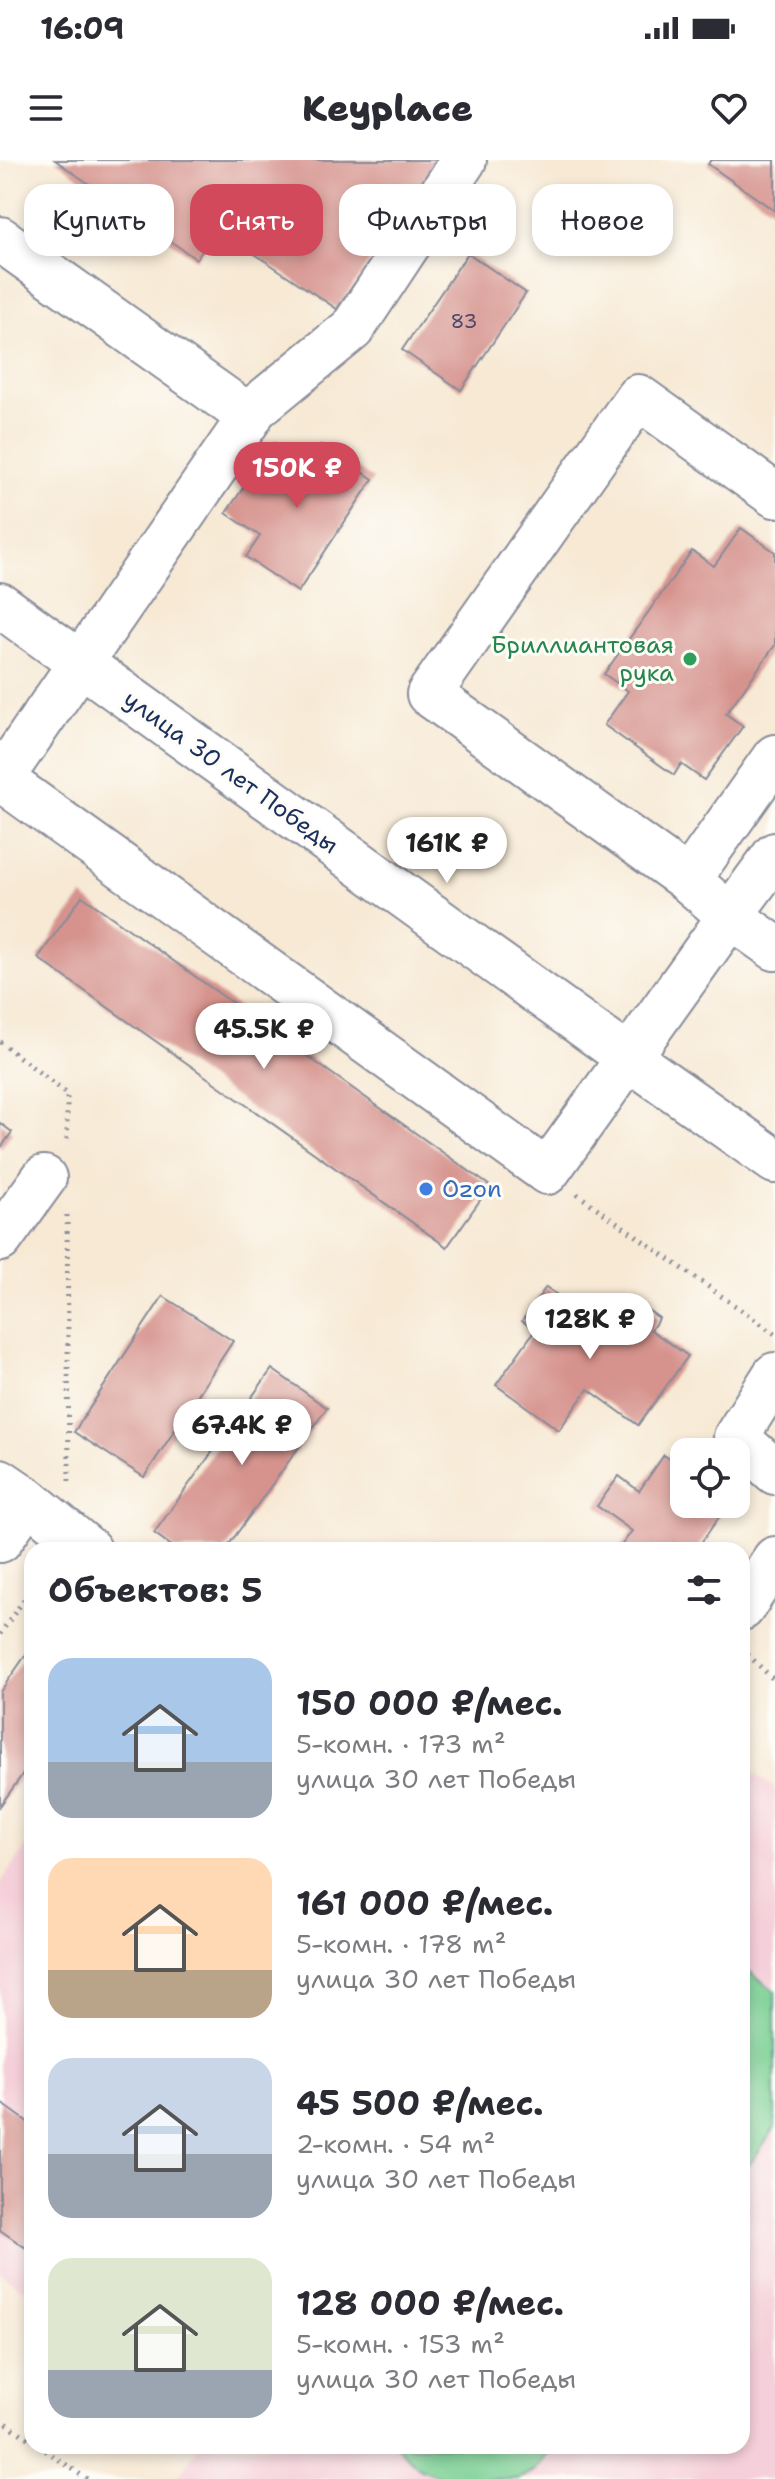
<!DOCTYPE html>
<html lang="ru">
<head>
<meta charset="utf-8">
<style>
  body { margin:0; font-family:"Shantell Sans",sans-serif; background:#f7f7f7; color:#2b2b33; height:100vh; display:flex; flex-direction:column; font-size:30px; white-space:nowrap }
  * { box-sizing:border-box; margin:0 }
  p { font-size:26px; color:#7c7c81 }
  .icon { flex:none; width:44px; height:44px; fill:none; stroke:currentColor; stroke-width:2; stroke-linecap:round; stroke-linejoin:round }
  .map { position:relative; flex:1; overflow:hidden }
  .details { position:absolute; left:24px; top:1382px; width:726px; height:912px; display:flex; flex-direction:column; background:#fff; border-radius:24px; box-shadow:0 4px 12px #0003 }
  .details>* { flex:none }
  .top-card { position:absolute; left:24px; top:24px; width:728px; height:72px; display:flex; gap:16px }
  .tools { position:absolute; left:670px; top:1278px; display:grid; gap:16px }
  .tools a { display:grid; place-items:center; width:80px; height:80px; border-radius:16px; background:#fff; box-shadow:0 4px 12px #0003; font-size:40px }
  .price { position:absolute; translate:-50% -68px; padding:0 18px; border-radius:28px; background:#fff; color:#222; font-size:26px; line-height:52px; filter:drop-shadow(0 2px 4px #0008) }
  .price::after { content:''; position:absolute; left:50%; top:48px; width:24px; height:18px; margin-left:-12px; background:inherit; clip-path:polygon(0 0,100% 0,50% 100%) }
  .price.selected { background:#d1495b; color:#fff }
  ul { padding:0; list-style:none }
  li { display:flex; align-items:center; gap:24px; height:200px; padding:0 24px }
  li span { display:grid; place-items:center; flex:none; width:224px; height:160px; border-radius:24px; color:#555 }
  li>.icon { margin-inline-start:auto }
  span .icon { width:96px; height:96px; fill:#fffc; stroke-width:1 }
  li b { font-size:34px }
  h2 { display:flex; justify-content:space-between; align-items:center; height:96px; padding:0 24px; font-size:34px }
  .tag { padding:0 28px; border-radius:24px; background:#fff; box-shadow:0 4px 12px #0003; font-size:28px; line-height:72px }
  .tag.selected { background:#d1495b; color:#fff }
  .status { display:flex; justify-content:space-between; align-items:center; height:56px; padding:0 40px; background:#fff; direction:ltr }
  .status svg { height:22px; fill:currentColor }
  header { display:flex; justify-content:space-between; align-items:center; height:104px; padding:0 24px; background:#fff; font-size:36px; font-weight:800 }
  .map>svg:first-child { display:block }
</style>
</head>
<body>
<div class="status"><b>16:09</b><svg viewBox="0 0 49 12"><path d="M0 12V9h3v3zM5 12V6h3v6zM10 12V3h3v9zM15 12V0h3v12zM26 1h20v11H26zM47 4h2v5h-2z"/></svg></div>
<header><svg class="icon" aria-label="menu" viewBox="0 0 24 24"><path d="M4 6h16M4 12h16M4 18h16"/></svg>Keyplace<svg class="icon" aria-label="heart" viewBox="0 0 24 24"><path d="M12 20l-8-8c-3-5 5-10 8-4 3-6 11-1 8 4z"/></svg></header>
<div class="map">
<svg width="775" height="2319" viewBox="0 0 775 2319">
  <rect width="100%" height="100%" fill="#fdfcf7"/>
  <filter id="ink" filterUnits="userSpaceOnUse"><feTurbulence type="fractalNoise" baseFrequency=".0125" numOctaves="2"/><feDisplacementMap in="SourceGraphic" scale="16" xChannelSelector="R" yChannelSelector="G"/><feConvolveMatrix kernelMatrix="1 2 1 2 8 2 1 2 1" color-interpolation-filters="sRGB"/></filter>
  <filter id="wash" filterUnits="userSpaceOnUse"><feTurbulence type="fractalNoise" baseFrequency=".006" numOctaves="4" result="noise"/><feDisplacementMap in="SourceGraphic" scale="32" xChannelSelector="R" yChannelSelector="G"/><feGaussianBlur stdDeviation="1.8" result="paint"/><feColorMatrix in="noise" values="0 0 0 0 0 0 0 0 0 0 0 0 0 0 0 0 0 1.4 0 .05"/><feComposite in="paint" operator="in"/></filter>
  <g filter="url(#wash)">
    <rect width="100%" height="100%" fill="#f7e9d4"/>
    <g fill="#f5cfd9">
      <path d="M742,1605L775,1628V2319H181L178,2317L199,2286H742Z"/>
      <path d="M32,1678V2135L0,2113V1724Z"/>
    </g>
    <g fill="#79cf93" stroke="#4a7f78" stroke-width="2">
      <path d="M742,1806L775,1831V1968L742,2015Z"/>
      <path d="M396,2286H553L536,2310L518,2319H446L420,2309Z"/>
    </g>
    <g id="blocks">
      <g fill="#d6928c">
        <path d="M55,0H439L337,149L219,70L196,99Z"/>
        <path d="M711,0H775V51L708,4Z"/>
        <path d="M468,93L526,133L461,230L402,190Z"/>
        <path d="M274,283L308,305L321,285L373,319L298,432L246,397L260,376L226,353Z"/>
        <path d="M741,368L775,392V485L726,554L743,566L704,620L681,604L674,615L604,565L628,531L604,514L692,391L714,406Z"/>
        <path d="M82,736L490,1026L447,1087L38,798Z"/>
        <path d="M0,963L12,972L0,989Z"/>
        <path d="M546,1127L609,1172L632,1139L659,1158L651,1170L688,1196L638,1265L588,1229L559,1270L496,1225L535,1170L522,1161Z"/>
        <path d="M163,1136L233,1181L144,1317L74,1272Z"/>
        <path d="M272,1209L327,1248L225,1390H177L154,1373Z"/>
        <path d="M664,1295L684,1309V1344H728L696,1390H618L632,1371L597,1346L619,1316L639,1331Z"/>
        <path d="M32,1486V1601L0,1646V1532Z"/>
        <path d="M0,1942L32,1965V2092L0,2070Z"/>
      </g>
    </g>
  </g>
  <g filter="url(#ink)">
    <use href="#blocks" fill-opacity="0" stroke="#898c99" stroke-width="2"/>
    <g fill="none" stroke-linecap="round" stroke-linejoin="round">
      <defs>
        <g id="minor">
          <path d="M0,79L250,257L0,620"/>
          <path d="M247,255L352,169L464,0"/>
          <path d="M775,335L638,237L429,534L688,720L730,756L775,695"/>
          <path d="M0,445L629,898L775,1001"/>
          <path d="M1,619L547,1012L730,756L775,788"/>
          <path d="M688,720L775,597"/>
          <path d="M0,1079L44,1018"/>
          <path d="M775,1215L736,1277L775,1312"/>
          <path d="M0,1321L28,1340L89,1390"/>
          <path d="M0,1380L28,1340"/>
          <path d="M742,1448L775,1399"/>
        </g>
      </defs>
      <use href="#minor" stroke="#898c99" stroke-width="48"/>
      <g stroke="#898c99" stroke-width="5" stroke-dasharray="2 6" stroke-linecap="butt">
        <path d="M0,882L67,934V985"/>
        <path d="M577,1034L775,1174"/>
        <path d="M67,1055L69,1321"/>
        <path d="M0,1474L32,1428"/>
        <path d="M742,1489L775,1521"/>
        <path d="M0,2259L32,2281"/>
        <path d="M39,2286L87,2319"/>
      </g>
      <use href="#minor" stroke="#fff" stroke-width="44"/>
    </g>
  </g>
  <circle fill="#2e9e5b" stroke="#fdfcf7" stroke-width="3" cx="690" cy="499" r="8"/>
  <circle fill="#3f7fe0" stroke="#fdfcf7" stroke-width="3" cx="426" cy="1029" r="8"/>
  <g text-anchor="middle" stroke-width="6" stroke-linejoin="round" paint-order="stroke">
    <g font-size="20" fill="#4a486a">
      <text x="464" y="168">83</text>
    </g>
    <g font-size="24" fill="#27864d" stroke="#fdfcf7" text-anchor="end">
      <text x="674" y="493">Бриллиантовая<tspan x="674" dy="28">рука</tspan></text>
    </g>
    <g font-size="24" fill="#1b2f5e" stroke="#fdfcf7">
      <text transform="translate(231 612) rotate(36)" y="8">улица 30 лет Победы</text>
    </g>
    <g font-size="24" fill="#366cbe" stroke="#fdfcf7" text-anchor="start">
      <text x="442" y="1037">Ozon</text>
    </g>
  </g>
</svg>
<div class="tools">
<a><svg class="icon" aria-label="locate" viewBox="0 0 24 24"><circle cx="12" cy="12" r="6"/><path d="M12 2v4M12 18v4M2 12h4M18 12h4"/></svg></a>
</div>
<b class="price selected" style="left:297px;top:350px">150K ₽</b>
<b class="price" style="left:447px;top:725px">161K ₽</b>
<b class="price" style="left:264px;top:911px">45.5K ₽</b>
<b class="price" style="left:590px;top:1201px">128K ₽</b>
<b class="price" style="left:242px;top:1307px">67.4K ₽</b>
<div class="top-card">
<a class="tag">Купить</a>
<a class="tag selected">Снять</a>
<a class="tag">Фильтры</a>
<a class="tag">Новое</a>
</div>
<section class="details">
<h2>Объектов: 5<svg class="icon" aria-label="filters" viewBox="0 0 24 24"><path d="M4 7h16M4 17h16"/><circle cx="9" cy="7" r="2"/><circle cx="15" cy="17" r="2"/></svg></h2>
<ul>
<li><span style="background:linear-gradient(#a9c7e8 65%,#9aa5b1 0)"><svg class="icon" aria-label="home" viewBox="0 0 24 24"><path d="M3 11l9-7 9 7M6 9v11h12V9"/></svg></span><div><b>150 000 ₽/мес.</b><p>5-комн. · 173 m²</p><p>улица 30 лет Победы</p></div></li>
<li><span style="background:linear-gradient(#ffd9b3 70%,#b9a48a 0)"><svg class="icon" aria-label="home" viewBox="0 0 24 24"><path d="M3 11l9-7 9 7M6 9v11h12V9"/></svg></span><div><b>161 000 ₽/мес.</b><p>5-комн. · 178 m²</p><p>улица 30 лет Победы</p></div></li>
<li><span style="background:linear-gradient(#c9d6e8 60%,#9aa5b1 0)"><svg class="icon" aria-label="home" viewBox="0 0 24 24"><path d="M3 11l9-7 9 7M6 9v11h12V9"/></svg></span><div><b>45 500 ₽/мес.</b><p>2-комн. · 54 m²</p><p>улица 30 лет Победы</p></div></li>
<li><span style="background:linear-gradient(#dfe7d0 70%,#9aa5b1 0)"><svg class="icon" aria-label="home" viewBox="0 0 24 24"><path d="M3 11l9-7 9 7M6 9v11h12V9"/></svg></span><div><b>128 000 ₽/мес.</b><p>5-комн. · 153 m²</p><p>улица 30 лет Победы</p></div></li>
</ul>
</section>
</div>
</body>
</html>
